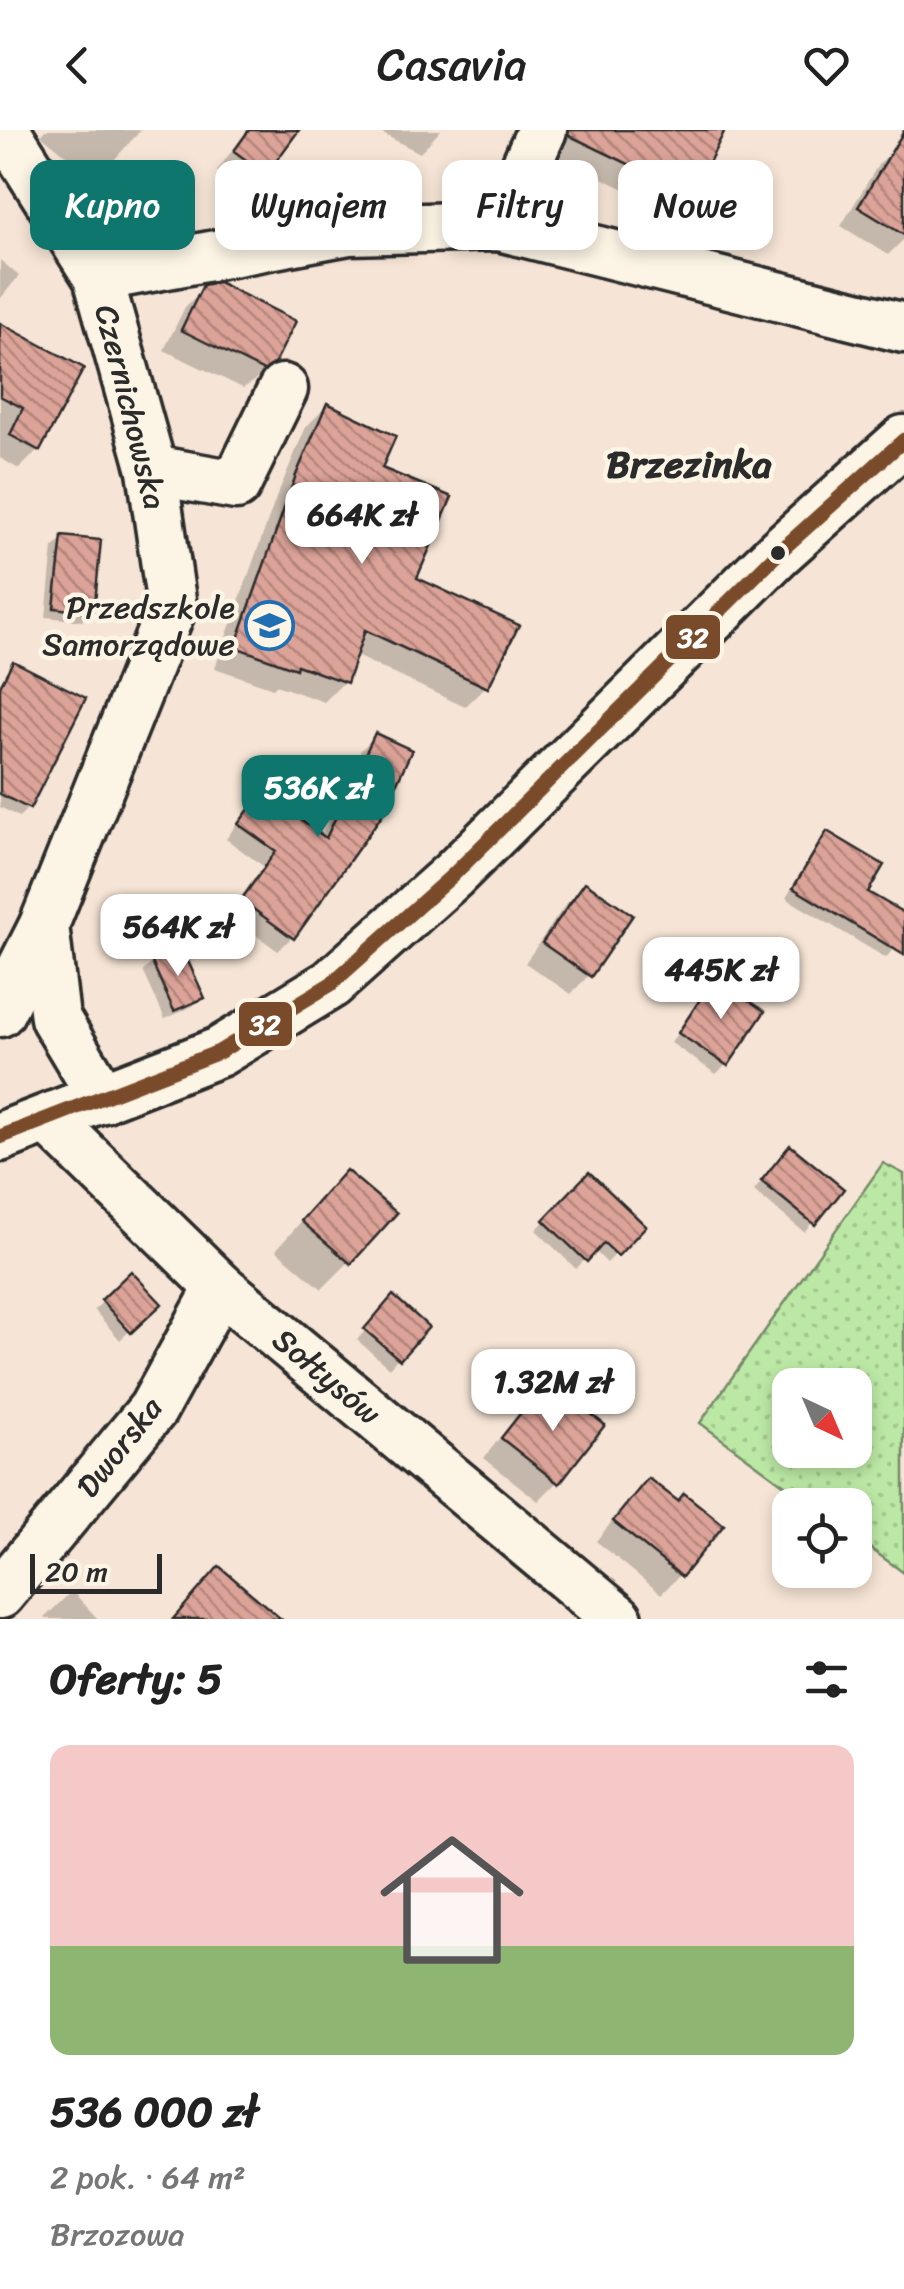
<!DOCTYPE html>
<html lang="pl">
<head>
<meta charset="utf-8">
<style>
  body { margin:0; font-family:Sriracha,sans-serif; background:#f6f6f6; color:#222; height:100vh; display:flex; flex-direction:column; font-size:38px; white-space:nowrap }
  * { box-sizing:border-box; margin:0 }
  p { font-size:32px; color:#767676 }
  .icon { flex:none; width:55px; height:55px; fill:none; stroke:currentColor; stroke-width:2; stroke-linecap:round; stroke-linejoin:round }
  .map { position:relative; height:1489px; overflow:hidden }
  .sheet { display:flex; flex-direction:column; background:#fff; flex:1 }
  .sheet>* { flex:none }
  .top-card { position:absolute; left:30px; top:30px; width:845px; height:90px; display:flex; gap:20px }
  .needle { width:65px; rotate:136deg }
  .buttons { position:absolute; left:772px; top:1238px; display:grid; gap:20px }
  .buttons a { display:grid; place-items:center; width:100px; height:100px; border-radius:20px; background:#fff; box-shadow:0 5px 15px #0003; font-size:50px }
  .scale { position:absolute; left:30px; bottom:25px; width:132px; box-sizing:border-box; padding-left:10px; border:5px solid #2b2b2b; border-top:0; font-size:28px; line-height:35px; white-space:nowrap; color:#2b2b2b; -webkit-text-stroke:8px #fcf5e5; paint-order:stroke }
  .price { position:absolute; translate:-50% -85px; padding:0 22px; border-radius:20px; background:#fff; color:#222; font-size:32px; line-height:65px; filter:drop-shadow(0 2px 5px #0008) }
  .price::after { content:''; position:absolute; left:50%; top:60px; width:30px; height:22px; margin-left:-15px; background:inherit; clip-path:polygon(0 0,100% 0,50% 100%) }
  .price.on { background:#0f766e; color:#fff }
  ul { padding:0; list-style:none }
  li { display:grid; align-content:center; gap:20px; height:530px; padding:0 50px }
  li+li { border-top:2px solid #e0e0e0 }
  li span { display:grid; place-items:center; height:310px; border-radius:20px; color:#555 }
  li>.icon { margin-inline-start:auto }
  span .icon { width:180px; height:180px; fill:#fffc; stroke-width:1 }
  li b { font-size:42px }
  h2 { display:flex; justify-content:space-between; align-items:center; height:120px; padding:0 50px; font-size:42px }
  .pill { padding:0 35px; border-radius:20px; background:#fff; box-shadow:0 5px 15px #0003; font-size:35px; line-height:90px }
  .pill.on { background:#0f766e; color:#fff }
  header { display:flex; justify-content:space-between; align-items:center; height:130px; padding:0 50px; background:#fff; font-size:45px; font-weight:600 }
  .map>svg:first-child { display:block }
</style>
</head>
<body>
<header><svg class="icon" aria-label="back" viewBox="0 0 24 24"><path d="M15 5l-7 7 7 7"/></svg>Casavia<svg class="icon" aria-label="heart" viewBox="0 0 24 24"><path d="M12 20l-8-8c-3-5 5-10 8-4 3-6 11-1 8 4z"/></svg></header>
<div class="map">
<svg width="904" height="1489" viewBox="0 0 904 1489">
  <defs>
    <pattern id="grass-dots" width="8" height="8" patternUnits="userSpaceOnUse" patternTransform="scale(2.5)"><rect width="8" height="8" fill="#bce8a5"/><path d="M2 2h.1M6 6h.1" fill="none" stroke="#a2c78e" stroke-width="1.8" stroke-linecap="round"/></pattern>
    <pattern id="building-back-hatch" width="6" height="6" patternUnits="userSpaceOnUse" patternTransform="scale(2.5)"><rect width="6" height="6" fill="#dca398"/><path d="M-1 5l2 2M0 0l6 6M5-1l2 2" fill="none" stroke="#b3857c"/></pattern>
  </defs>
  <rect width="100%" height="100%" fill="#f6e5d6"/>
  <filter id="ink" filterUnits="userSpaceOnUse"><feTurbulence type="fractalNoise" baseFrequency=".01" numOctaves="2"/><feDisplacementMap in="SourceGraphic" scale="20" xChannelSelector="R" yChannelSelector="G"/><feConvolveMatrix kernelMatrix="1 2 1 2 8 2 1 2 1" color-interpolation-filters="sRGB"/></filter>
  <g filter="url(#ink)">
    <path fill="url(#grass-dots)" stroke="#748a68" stroke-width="2.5" fill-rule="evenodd" d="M883,1033L904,1044V1443L855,1407V1375H812L700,1293ZM790,1255H855V1320H790Z"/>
    <g fill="#0003">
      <path d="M45,0H141L96,50L41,5Z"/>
      <path d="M247,0H296L264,43L245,62L217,41Z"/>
      <path d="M375,0H441L420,23Z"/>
      <path d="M553,0H717L691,63L672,82L581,38L576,43L549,31Z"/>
      <path d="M897,16L904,20V109L888,125L841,96L878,35Z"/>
      <path d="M0,130L19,146L0,169Z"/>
      <path d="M204,158L273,232L253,252L243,258L164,220L185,177Z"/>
      <path d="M0,196L81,239L38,320L19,339L0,328Z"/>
      <path d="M327,276L379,339L414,449L486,556L465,577L354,525L345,551L324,572L276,555L273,558L215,538L276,368L306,297Z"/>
      <path d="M63,409L91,482L82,491L46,487L53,418Z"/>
      <path d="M14,534L28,678L19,687L0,677V552Z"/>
      <path d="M375,606L292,807L278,821L228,785L263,736L226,709L248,679L262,665L321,707L361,620Z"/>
      <path d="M827,704L865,763L904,786V805L886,828L786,768L818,713Z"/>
      <path d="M585,755L589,845L571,864L525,833L566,774Z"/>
      <path d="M153,832L202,867L193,876L165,889L143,841Z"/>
      <path d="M714,851L761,882L726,935L716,944L671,913L705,860Z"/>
      <path d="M781,1027L841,1060L804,1102L754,1061Z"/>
      <path d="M589,1045L643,1096L607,1133L594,1120L576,1139L536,1100Z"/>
      <path d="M320,1070L349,1132L322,1159L276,1120Z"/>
      <path d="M131,1145L158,1174L120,1210L94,1180Z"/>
      <path d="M384,1178L425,1197L389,1238L357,1210Z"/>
      <path d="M538,1264L557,1352L538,1371L484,1328L519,1283Z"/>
      <path d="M649,1351L678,1374L680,1445L661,1464L596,1411L630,1370Z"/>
      <path d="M72,1461L98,1489H43Z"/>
    </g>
    <g fill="url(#building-back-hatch)" stroke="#2b2b2b" stroke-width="2.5">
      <path d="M249,0H299L266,45L234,21Z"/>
      <path d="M569,0H725L693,65L568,5Z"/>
      <path d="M904,1V105L858,77Z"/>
      <path d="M218,152L296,191L275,233L264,241L181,200L203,155Z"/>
      <path d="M0,193L84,238L40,321L10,305L23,278L0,266Z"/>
      <path d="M327,273L396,306L382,338L452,367L417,448L519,495L488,558L365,500L347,553L297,535L296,539L235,517L296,345Z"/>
      <path d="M62,406L101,410L94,483L54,478Z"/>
      <path d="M13,531L86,568L30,679L0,664V556Z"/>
      <path d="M375,603L412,620L382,685L294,809L241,770L276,721L238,694L262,662L326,708Z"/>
      <path d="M827,701L884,735L868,762L904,783V825L793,758Z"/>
      <path d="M585,752L633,785L591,847L542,813Z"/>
      <path d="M181,816L205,868L174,881L151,830Z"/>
      <path d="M714,848L765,881L728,936L678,903Z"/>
      <path d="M790,1015L844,1059L815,1095L761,1051Z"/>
      <path d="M346,1040L397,1083L351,1134L301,1091Z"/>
      <path d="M589,1042L646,1096L618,1126L604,1113L587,1132L543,1090Z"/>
      <path d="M131,1141L162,1174L131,1203L101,1170Z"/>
      <path d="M393,1165L429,1197L400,1230L364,1199Z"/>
      <path d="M538,1261L556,1274L564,1263L605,1295L559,1354L501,1308Z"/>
      <path d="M648,1348L678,1371L684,1363L724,1395L682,1447L613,1391Z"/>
      <path d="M219,1436L281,1489H173Z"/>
    </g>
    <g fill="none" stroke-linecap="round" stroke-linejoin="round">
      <defs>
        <g id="minor">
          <path d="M499,96L542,0"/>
          <path d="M98,147L349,100L499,96L904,198"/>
          <path d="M152,340L236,355L283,259"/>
          <path d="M44,795L55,888L103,968"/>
          <path d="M0,882L44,795L172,477L152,340L98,147L5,0"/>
          <path d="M48,989L220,1157L618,1489"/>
          <path d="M0,1007L219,922L331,854L453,745L778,423L904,310"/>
          <path d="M0,1464L153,1279L220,1157"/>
        </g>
      </defs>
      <use href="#minor" stroke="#2b2b2b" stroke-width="55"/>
      <use href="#minor" stroke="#fcf5e5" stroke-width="48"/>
      <defs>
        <path id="bus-1" d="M0,1007L219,922L331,854L453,745L778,423L904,310"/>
      </defs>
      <use href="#bus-1" stroke="#fcf5e5" stroke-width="22"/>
      <use href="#bus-1" stroke="#7a4b2a" stroke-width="15"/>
    </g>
  </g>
  <defs>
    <symbol id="school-ring" viewBox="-11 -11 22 22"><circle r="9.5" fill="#fcf5e5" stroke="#1f6fb2" stroke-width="1.5"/><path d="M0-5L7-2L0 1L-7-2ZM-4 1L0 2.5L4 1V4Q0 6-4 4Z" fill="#1f6fb2"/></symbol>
  </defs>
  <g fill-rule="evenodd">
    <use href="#school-ring" x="242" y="468" width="55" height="55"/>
  </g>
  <circle fill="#2b2b2b" stroke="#fcf5e5" stroke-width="4" cx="778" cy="423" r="9"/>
  <g text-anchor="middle" stroke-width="9" stroke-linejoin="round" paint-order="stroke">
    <g font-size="32" fill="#2b2b2b" stroke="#fcf5e5">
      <text transform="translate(131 277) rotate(76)" y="11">Czernichowska</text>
      <text transform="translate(327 1246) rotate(40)" y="11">Sołtysów</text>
      <text transform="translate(119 1317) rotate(-52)" y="11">Dworska</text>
    </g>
    <g font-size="32" fill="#2b2b2b" stroke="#fcf5e5" text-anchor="end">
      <text x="235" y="488">Przedszkole<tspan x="235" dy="37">Samorządowe</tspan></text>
    </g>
    <g font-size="38" font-weight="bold" fill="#2b2b2b" stroke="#fcf5e5">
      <text x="689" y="347">Brzezinka</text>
    </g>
  </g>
  <g stroke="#fcf5e5" stroke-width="4">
    <rect x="664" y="483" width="58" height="48" rx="10" fill="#7a4b2a"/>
    <rect x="237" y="870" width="57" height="48" rx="10" fill="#7a4b2a"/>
  </g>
  <g font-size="28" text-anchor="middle" font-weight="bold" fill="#fff">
    <text x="693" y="517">32</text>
    <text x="265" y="904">32</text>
  </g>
</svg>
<div class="buttons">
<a><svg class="needle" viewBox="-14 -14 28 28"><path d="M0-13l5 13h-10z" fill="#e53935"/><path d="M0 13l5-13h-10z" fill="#767676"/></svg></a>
<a><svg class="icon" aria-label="locate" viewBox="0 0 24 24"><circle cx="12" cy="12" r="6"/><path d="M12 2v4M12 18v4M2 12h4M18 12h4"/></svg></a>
</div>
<div class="scale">20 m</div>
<b class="price" style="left:362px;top:437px">664K zł</b>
<b class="price on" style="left:318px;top:710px">536K zł</b>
<b class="price" style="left:178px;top:849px">564K zł</b>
<b class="price" style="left:721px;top:892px">445K zł</b>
<b class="price" style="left:553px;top:1304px">1.32M zł</b>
<div class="top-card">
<a class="pill on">Kupno</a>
<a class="pill">Wynajem</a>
<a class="pill">Filtry</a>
<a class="pill">Nowe</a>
</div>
</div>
<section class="sheet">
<h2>Oferty: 5<svg class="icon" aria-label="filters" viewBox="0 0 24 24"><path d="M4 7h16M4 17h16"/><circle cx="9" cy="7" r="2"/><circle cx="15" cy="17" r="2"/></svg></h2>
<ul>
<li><span style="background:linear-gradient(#f6c9c9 65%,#8fb573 0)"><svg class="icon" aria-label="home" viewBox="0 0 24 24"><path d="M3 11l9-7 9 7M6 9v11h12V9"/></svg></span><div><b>536 000 zł</b><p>2 pok. · 64 m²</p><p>Brzozowa</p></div></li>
</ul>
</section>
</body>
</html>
